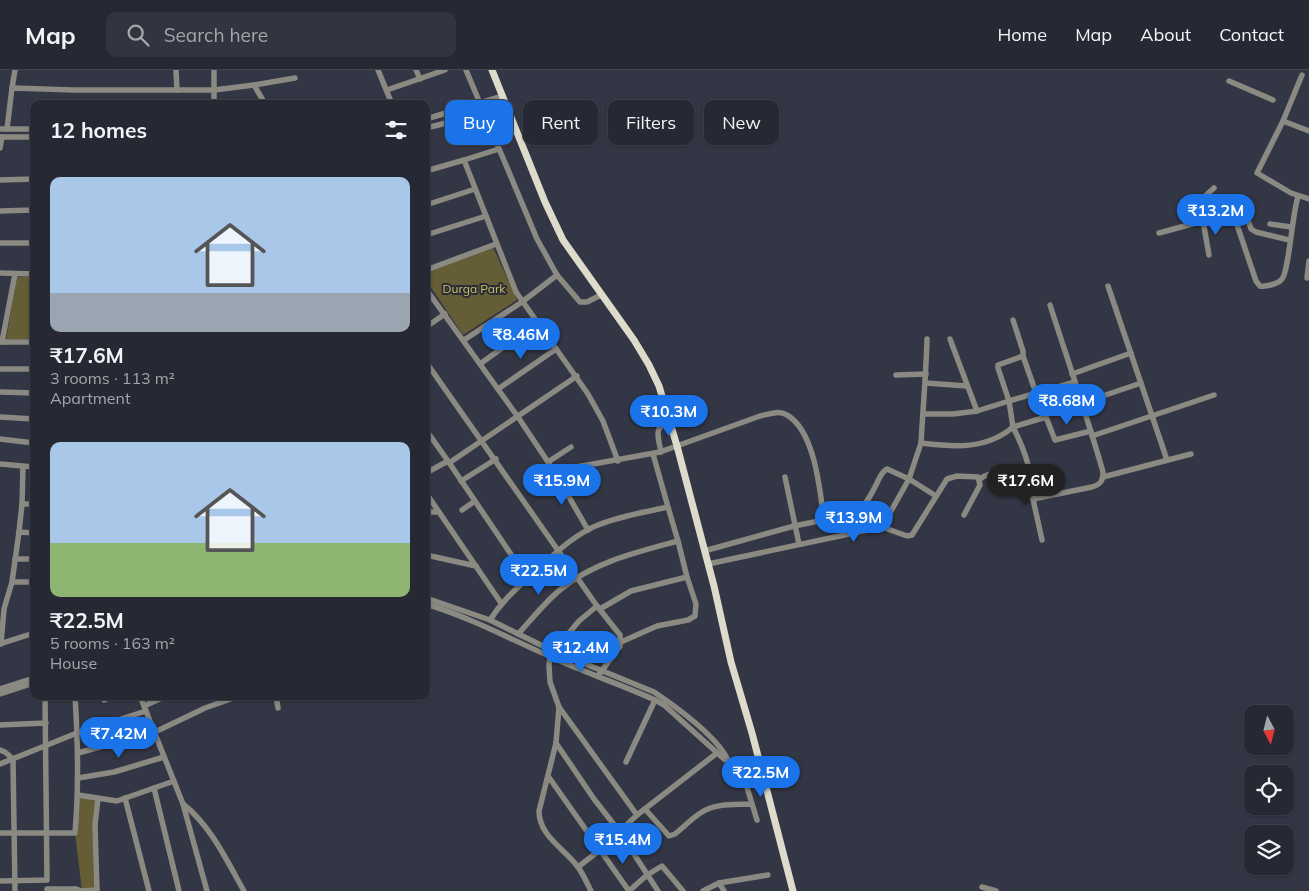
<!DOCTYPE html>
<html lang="en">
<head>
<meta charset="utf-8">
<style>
  body { margin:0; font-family:Mulish,sans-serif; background:#32343f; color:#f1f3f6; height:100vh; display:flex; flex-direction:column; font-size:19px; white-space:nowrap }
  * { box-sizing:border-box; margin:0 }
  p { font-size:16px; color:#a4a6ac }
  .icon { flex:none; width:28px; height:28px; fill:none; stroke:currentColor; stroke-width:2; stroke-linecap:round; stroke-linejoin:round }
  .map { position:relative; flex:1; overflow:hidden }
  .drawer { position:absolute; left:30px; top:30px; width:400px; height:600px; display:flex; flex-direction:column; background:#262833; border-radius:10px; box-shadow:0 1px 4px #0004,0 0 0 1px #42444e }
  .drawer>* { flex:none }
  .banner { position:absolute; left:445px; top:30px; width:475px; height:45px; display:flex; gap:10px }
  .needle { width:32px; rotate:173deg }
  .fabs { position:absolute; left:1244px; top:635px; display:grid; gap:10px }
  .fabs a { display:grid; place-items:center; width:50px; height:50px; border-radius:10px; background:#262833; box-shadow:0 1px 4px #0004,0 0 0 1px #42444e; font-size:25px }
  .price { position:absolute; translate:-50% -42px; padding:0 11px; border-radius:18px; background:#1a73e8; color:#fff; font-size:16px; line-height:32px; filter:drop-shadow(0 1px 2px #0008) }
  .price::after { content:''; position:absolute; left:50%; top:30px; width:15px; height:11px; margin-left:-8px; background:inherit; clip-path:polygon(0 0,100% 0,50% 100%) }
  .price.active { background:#222; color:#fff }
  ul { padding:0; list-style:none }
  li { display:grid; align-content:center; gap:10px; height:265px; padding:0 20px }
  li span { display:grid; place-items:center; height:155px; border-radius:10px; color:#555 }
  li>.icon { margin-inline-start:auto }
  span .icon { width:90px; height:90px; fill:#fffc; stroke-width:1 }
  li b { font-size:21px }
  h2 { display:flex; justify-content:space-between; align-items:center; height:60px; padding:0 20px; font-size:21px }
  .chip { padding:0 18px; border-radius:10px; background:#262833; box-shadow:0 1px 4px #0004,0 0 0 1px #42444e; font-size:18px; line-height:45px }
  .chip.active { background:#1a73e8; color:#fff }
  header { display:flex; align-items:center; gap:30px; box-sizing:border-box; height:70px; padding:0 25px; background:#262833; border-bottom:1px solid #42444e }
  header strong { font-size:24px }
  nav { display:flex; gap:28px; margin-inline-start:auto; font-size:18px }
  .search { width:350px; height:45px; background:#32343f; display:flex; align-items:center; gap:12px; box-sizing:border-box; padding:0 18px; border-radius:10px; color:#a4a6ac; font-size:19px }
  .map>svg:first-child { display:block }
</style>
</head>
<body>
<header>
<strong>Map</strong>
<div class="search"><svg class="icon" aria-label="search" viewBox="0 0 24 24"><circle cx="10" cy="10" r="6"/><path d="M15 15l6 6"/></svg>Search here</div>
<nav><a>Home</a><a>Map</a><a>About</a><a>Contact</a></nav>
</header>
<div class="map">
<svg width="1309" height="821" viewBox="0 0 1309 821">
  <rect width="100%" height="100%" fill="#333644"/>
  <g fill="#645d35">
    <path d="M493,177L517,230L463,265L426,210V201Z"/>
    <path d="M17,207H34V269H6Z"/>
    <path d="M78,725L98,729L97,820L82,821L75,763Z"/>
  </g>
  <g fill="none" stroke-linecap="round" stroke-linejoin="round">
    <g stroke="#8a8982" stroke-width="5.5">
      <path d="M176,0L177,20"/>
      <path d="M378,0L392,34"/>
      <path d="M416,0L420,9"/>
      <path d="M466,0L537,169L557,205L580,232H587L601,225"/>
      <path d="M1302,5L1283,51L1309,61"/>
      <path d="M1229,11L1273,30"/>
      <path d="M254,15L295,8"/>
      <path d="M12,18L15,0"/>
      <path d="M387,20L445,0"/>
      <path d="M214,34V0"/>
      <path d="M426,49L503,26"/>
      <path d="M1283,51L1257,103L1291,123L1309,129"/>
      <path d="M426,58L507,38"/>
      <path d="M0,59H34"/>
      <path d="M7,59L12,18L73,20H214L254,15L265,34"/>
      <path d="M0,67H34"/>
      <path d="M0,78L2,67"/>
      <path d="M464,90L499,79"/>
      <path d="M426,101L464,90L516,222L588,324L603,351L618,391"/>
      <path d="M0,110L34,109"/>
      <path d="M426,135L475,119"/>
      <path d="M0,141L34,140"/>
      <path d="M1200,151C1195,133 1201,130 1214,118"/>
      <path d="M1203,151L1209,185"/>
      <path d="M1270,154L1291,157"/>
      <path d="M1159,163L1203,151L1234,146"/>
      <path d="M426,165L486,146"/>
      <path d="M1289,170L1256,162L1251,159L1247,147L1234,146L1256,211L1260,216C1266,217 1278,214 1282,209C1289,201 1292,144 1298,127"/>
      <path d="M0,173H34"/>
      <path d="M426,200L496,174"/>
      <path d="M0,203L34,204"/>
      <path d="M1307,208L1309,191"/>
      <path d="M1108,216L1167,390"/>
      <path d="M426,219L518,347L554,401L660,382L760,346C769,344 779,340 787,345C815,361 820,421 824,450C858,445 860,446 876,415C879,409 881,402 887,399L909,409L936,426"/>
      <path d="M1050,235C1068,291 1087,346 1103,402C1103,411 1101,414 1092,417L1033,429C1031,399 1026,383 1013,357L1046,347L1055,370L1091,361"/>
      <path d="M1013,250L1023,281V286L998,295V298L1009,331L1075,312"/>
      <path d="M426,257L445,244"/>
      <path d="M950,269L977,341"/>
      <path d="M464,270L522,232L557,205"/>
      <path d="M0,272H34"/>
      <path d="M2,272L15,204"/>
      <path d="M1023,286L1036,323"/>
      <path d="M426,292L597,536L620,565V576L598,606"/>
      <path d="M480,294L537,253"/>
      <path d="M0,299H34"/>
      <path d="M1072,304L1131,283"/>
      <path d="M896,305L926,304"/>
      <path d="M926,313L967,316"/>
      <path d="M498,319L556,279"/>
      <path d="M0,322L34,323"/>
      <path d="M1082,333L1141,313"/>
      <path d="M923,344H953L977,341L1009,331L1013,357C986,380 954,377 921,373C923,338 926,304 927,269"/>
      <path d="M0,347L34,349"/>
      <path d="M426,360L448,391"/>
      <path d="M1092,366L1214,325"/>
      <path d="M0,369L34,373"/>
      <path d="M921,373L909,409L882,457L907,466L912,465L947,409L957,406L978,407L980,415L964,445"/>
      <path d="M661,382C658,365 653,359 670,350"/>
      <path d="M548,392L571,377"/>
      <path d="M449,393L577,306"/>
      <path d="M0,394L34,397"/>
      <path d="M554,401L588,460"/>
      <path d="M426,403L448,391L527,508"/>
      <path d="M785,407L799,474"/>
      <path d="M1103,407L1191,384"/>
      <path d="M980,409C993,399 1015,402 1031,401"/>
      <path d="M461,411L496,389"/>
      <path d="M426,423L439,442"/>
      <path d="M1033,429L1042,470"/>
      <path d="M22,434H34"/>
      <path d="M462,440L475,431"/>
      <path d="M426,442H439L501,533"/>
      <path d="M19,462L34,463"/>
      <path d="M704,481L794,456L824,450"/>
      <path d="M426,485L476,496"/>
      <path d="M15,489H34"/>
      <path d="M708,494L882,457"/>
      <path d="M12,512H34"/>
      <path d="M426,528L490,550L549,579L654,622C675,636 721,669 729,693"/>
      <path d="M426,534C469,547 508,568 549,586C583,602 620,614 655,630L664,635L724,689C744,701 736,714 766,716"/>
      <path d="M600,539L631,521L687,507L678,471"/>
      <path d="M490,550C502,531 517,518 534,502C554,485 573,465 598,455C620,446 645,442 668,437L653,384"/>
      <path d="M518,564C532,549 545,532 561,519C594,492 637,482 678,471L668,437"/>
      <path d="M621,572L657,556L688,550L695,546L696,534L687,507"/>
      <path d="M0,574L34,563"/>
      <path d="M1,574L4,539L12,512L19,462L22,434L23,397"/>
      <path d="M554,581L579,551L597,536"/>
      <path d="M550,587L549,595L550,612L559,637L637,745"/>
      <path d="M0,619L34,608"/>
      <path d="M0,624L34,613"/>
      <path d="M140,626L183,734L207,821"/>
      <path d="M276,626L278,638"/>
      <path d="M104,630L113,626"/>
      <path d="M144,636L166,626"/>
      <path d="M559,637L556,673L539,741C539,766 564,778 578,797C583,804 587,813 591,821"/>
      <path d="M0,655L46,653"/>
      <path d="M556,673L594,729L619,761L658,821"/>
      <path d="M0,680L5,682L13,689L15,821"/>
      <path d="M78,683L155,662L205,638L239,626"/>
      <path d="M626,692L655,630"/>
      <path d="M0,694L77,663L146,641"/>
      <path d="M548,706L629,821"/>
      <path d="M78,708L114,702L164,687"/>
      <path d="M745,711L757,750"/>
      <path d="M154,718L179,821"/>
      <path d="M78,725L117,731L174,711"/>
      <path d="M125,728L149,821"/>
      <path d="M183,734C211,756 227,791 244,821"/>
      <path d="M645,739L669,766L675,764C684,757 692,748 702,742C716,733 736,735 752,734"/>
      <path d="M0,763H75C79,717 78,672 75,626"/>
      <path d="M578,797L600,780L637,745L717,683"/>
      <path d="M0,811L47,810L45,626"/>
      <path d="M719,813L724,821"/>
      <path d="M982,817L996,821"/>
      <path d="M47,819H76V821"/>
      <path d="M76,819L82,821L97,820L95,755L98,729"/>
      <path d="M629,821L647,805L662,796L683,821"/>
      <path d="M703,821L719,813L768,805"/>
    </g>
    <path stroke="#dddbcc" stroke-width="7" d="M492,0L545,132L563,170L634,270L649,295L659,316L677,376L714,516L731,592L752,663L793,821"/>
  </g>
  <g text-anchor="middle" stroke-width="4" stroke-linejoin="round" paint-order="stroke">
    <g font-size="12" fill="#d1c05d" stroke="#292c39">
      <text x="474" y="223">Durga Park</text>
    </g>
  </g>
</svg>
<div class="fabs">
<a><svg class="needle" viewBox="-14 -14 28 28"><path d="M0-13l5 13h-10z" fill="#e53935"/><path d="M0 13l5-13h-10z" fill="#a4a6ac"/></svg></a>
<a><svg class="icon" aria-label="locate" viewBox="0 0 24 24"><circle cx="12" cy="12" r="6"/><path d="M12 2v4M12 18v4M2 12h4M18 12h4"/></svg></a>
<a><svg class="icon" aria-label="layers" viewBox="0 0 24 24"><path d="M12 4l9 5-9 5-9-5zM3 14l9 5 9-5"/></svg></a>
</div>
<b class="price" style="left:1216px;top:166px">₹13.2M</b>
<b class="price" style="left:521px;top:290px">₹8.46M</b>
<b class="price" style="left:1067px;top:356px">₹8.68M</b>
<b class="price" style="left:669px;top:367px">₹10.3M</b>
<b class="price" style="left:562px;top:436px">₹15.9M</b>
<b class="price active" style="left:1026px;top:436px">₹17.6M</b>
<b class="price" style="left:854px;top:473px">₹13.9M</b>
<b class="price" style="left:539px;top:526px">₹22.5M</b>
<b class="price" style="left:581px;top:603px">₹12.4M</b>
<b class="price" style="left:119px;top:689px">₹7.42M</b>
<b class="price" style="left:761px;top:728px">₹22.5M</b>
<b class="price" style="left:623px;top:795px">₹15.4M</b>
<div class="banner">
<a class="chip active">Buy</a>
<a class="chip">Rent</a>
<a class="chip">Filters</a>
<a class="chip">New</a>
</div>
<section class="drawer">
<h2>12 homes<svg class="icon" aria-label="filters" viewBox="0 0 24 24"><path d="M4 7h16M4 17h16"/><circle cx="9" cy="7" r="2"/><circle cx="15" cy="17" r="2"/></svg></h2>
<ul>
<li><span style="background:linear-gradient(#a9c7e8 75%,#9aa5b1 0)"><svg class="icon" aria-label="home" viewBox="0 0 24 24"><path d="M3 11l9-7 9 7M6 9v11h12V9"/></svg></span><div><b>₹17.6M</b><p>3 rooms · 113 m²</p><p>Apartment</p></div></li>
<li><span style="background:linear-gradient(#a9c7e8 65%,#8fb573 0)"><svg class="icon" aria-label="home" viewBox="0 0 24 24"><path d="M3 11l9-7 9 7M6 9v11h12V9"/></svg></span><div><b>₹22.5M</b><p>5 rooms · 163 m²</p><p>House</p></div></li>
</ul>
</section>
</div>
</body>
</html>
